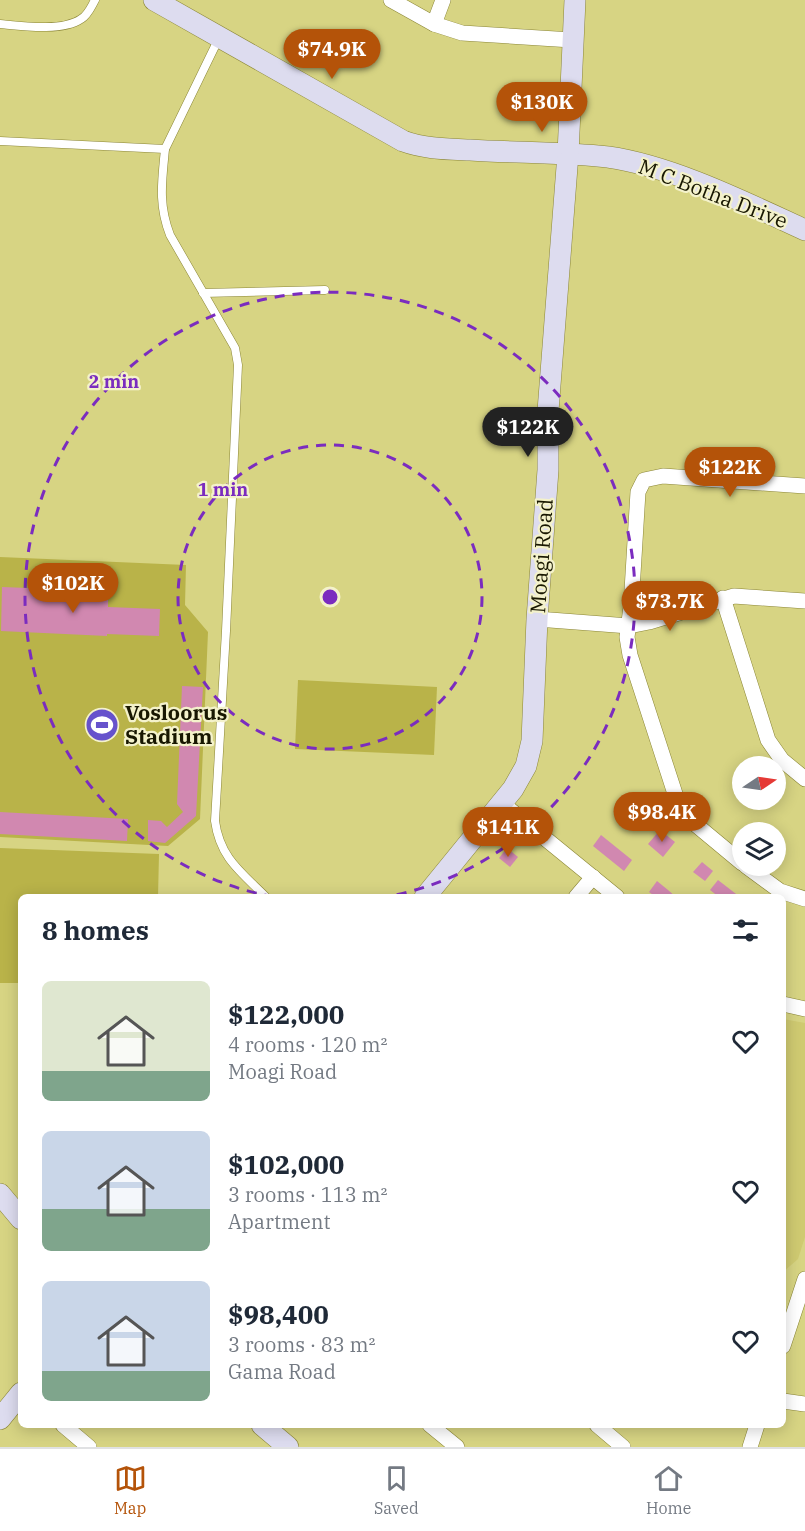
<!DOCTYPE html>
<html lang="en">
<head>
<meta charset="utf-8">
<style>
  body { margin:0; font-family:"IBM Plex Serif",serif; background:#f6f6f7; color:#1f2937; height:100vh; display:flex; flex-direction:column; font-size:22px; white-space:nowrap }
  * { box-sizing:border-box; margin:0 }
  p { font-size:20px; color:#747a83 }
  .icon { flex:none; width:33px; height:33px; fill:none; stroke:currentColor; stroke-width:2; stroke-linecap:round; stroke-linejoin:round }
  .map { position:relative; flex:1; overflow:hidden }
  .drawer { position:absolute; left:18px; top:894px; width:768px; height:534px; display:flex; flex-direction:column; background:#fff; border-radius:9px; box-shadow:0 3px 15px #0003 }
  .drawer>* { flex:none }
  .needle { width:39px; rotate:77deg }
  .buttons { position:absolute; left:732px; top:756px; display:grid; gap:12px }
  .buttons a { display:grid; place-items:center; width:54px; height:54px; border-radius:50%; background:#fff; box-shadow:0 3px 15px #0003; font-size:30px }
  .price { position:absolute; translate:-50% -51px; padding:0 14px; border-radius:21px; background:#b45309; color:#fff; font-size:20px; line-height:39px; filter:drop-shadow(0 2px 3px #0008) }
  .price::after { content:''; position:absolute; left:50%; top:36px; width:18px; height:14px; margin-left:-9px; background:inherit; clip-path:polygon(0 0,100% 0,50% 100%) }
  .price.current { background:#222; color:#fff }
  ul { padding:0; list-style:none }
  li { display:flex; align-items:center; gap:18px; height:150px; padding:0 24px }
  li span { display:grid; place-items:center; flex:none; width:168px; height:120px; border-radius:9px; color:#555 }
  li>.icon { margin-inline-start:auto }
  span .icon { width:72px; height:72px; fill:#fffc; stroke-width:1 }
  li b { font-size:26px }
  h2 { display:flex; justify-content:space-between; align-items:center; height:72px; padding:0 24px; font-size:26px }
  .dock { display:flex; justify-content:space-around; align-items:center; height:84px; border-top:2px solid #e0e1e3; background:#fff; font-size:16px; color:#747a83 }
  .dock a { display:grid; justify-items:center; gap:3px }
  .dock .current { color:#b45309 }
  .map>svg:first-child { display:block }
</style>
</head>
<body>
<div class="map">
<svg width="805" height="1447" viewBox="0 0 805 1447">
  <rect width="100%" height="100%" fill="#d7d483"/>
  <path fill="#cfca71" d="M783,1019L805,1023V1237L798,1259L783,1272Z"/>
  <g fill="#b9b349">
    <path d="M0,557L186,565L185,605L208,632L200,819L168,846L0,837Z"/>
    <path d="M298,680L437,687L434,755L295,749Z"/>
    <path d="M0,848L159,854L158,897H21V983H0Z"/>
  </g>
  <g fill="#d188b0">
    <path d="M2,587L108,591V607L160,609L159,636L107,634V636L1,631Z"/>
    <path d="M182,686L203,687L196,816L165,843L148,841V820L161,821L167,827L183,812L177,804Z"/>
    <path d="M0,812L128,819L127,841L0,834Z"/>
    <path d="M660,830L675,842L663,857L648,844Z"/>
    <path d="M601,835L632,860L624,871L593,846Z"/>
    <path d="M507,848L518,857L510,867L499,858Z"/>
    <path d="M702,862L713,871L705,881L693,872Z"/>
    <path d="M718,880L740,897H719L710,890Z"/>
    <path d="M657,881L668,890L676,897H656L649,892Z"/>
  </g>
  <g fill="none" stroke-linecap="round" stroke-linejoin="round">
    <defs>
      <g id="lane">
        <path d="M0,24C21,26 62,32 81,19C88,15 91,7 95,0"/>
        <path d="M0,141L165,149L218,40"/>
        <path d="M165,149C162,181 158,204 170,235L235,348L238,365L226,631L215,821C220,858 241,872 266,897"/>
        <path d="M203,293L325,290"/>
      </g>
      <g id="street">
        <path d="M391,0L434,24L462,33L572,40"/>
        <path d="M434,24L443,0"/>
        <path d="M723,598L768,740L782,760L805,779"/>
        <path d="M537,619L629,626L649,622L734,596L805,601"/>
        <path d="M503,804L617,897"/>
        <path d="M742,863L689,819L679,806L630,655L627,637L631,607L638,492L644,480L663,476L805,486"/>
        <path d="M746,866L780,891L805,899"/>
        <path d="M576,897L593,877"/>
        <path d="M783,1004L805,1009"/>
        <path d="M783,1346L805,1279"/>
        <path d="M783,1401L805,1404"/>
        <path d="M63,1425L89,1447"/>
        <path d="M430,1425L457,1447"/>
        <path d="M597,1425L623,1447"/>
        <path d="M750,1447L757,1425"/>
      </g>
      <g id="secondary">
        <path d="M154,0L403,141C425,149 447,149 470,150C516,153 562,152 608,157C672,166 746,203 805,230"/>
        <path d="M425,897L513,789L526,766L532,741L537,619L548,470V411L568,154L575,0"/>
        <path d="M0,1194L21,1219"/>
        <path d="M0,1419L21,1393"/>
        <path d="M262,1425L288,1447"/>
      </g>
    </defs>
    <use href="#lane" stroke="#8b8636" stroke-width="9"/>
    <use href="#street" stroke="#8b8636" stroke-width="16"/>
    <use href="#secondary" stroke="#8b8636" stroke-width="22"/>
    <use href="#lane" stroke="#fff" stroke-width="8"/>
    <use href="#street" stroke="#fff" stroke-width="15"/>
    <use href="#secondary" stroke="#dddcef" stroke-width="21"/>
  </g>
  <g fill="none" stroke="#7b2cbf" stroke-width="3" stroke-dasharray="10 8">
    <circle cx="330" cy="597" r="152"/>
    <path d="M274 897A305 305 0 1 1 386 897"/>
  </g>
  <defs>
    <symbol id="stadium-disc" viewBox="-11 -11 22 22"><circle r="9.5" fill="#6652cc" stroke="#f4f2cb"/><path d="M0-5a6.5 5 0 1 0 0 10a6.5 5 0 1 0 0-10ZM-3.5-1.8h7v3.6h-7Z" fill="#fff"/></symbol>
  </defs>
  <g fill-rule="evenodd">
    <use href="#stadium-disc" x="83" y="706" width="38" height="38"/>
  </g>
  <g text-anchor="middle" stroke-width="4.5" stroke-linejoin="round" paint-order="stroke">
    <g font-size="21" fill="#181701" stroke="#f4f2cb">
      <text transform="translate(713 194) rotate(21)" y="7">M C Botha Drive</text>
      <text transform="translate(542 556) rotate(-86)" y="7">Moagi Road</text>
    </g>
    <g font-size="21" font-weight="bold" fill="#181701" stroke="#f4f2cb" text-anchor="start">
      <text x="125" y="720">Vosloorus<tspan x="125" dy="24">Stadium</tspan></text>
    </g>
  </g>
  <circle cx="330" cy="597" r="9" fill="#7b2cbf" stroke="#f4f2cb" stroke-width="3"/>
  <g font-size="18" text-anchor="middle" font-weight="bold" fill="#7b2cbf" stroke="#f4f2cb" stroke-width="4.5" stroke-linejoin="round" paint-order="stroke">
    <text x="114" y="388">2 min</text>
    <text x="223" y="496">1 min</text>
  </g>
</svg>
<div class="buttons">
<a><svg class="needle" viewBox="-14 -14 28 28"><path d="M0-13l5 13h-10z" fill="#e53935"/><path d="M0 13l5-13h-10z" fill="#747a83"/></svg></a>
<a><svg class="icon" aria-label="layers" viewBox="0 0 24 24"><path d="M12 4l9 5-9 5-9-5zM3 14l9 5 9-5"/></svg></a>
</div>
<b class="price" style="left:332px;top:80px">$74.9K</b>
<b class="price" style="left:542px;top:133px">$130K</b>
<b class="price current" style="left:528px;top:458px">$122K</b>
<b class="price" style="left:730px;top:498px">$122K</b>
<b class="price" style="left:73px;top:614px">$102K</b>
<b class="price" style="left:670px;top:632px">$73.7K</b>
<b class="price" style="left:662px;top:843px">$98.4K</b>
<b class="price" style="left:508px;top:858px">$141K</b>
<section class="drawer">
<h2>8 homes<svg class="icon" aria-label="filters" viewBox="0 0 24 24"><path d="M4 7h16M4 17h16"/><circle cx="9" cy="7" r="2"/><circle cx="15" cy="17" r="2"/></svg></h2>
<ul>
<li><span style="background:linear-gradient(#dfe7d0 75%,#7fa58c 0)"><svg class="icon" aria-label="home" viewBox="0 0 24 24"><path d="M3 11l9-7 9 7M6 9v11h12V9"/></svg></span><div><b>$122,000</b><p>4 rooms · 120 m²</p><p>Moagi Road</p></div><svg class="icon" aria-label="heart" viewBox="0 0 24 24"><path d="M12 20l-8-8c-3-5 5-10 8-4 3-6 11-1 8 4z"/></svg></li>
<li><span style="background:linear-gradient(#c9d6e8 65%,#7fa58c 0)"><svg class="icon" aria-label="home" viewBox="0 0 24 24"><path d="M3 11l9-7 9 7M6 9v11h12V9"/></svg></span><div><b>$102,000</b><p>3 rooms · 113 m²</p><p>Apartment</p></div><svg class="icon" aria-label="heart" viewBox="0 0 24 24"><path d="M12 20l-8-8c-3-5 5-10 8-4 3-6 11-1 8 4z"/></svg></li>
<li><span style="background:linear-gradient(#c9d6e8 75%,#7fa58c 0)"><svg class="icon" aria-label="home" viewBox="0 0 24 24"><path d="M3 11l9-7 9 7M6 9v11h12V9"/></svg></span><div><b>$98,400</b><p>3 rooms · 83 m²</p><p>Gama Road</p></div><svg class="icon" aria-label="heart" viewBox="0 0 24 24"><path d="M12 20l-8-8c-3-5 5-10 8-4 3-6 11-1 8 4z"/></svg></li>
</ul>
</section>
</div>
<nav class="dock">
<a class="current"><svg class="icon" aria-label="map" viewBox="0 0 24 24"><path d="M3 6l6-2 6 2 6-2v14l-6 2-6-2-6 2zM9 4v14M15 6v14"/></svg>Map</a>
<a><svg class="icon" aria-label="saved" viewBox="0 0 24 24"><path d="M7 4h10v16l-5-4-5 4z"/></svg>Saved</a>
<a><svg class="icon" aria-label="home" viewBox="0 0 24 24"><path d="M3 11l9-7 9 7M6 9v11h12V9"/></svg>Home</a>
</nav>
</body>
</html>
